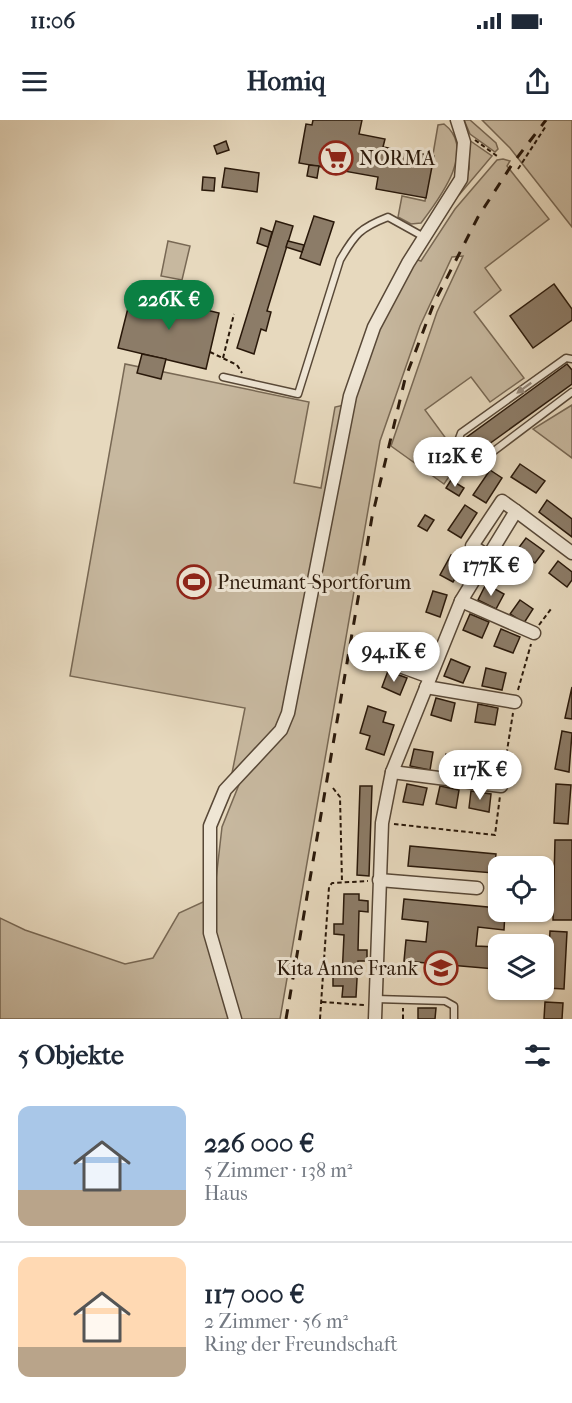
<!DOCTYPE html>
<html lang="de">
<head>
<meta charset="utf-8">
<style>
  body { margin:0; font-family:"IM FELL French Canon",serif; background:#f6f6f7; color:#1f2937; height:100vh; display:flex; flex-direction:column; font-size:22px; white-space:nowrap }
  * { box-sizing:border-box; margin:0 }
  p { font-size:20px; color:#747a83 }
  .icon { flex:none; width:33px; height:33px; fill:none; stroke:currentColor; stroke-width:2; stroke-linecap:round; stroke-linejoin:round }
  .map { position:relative; height:899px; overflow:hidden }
  .panel { display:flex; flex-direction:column; background:#fff; flex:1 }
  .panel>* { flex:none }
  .buttons { position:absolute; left:488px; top:736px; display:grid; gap:12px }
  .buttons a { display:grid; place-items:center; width:66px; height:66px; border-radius:12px; background:#fff; box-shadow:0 2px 4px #0004; font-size:30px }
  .price { position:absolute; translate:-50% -51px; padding:0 14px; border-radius:21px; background:#fff; color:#222; font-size:20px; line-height:39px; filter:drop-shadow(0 2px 3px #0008) }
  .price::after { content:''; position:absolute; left:50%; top:36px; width:18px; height:14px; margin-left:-9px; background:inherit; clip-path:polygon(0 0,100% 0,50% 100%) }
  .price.on { background:#0b8043; color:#fff }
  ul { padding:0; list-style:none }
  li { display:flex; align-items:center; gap:18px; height:150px; padding:0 18px }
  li+li { border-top:2px solid #e0e1e3 }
  li span { display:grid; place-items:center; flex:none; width:168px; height:120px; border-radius:12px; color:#555 }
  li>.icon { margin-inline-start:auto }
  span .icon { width:72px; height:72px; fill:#fffc; stroke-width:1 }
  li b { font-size:26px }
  h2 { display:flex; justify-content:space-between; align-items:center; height:72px; padding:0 18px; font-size:26px }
  .status { display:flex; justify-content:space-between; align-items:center; height:42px; padding:0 30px; background:#fff; direction:ltr }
  .status svg { height:16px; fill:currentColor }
  header { display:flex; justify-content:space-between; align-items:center; height:78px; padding:0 18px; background:#fff; font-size:27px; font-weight:700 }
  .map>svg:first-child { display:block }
</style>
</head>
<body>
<div class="status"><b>11:06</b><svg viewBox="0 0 49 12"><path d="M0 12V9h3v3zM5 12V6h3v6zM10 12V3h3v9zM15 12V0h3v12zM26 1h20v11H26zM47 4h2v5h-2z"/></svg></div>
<header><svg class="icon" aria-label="menu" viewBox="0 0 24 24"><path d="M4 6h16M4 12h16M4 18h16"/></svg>Homiq<svg class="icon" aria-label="share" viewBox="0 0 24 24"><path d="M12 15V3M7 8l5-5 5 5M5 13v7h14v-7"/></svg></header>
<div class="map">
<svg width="572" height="899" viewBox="0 0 572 899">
  <rect width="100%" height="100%" fill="#e7d9be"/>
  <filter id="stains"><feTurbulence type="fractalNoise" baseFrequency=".00333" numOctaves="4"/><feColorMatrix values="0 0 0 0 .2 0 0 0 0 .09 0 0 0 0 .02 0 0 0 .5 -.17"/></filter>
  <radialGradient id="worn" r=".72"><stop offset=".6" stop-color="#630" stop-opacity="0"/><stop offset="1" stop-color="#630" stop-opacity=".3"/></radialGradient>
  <g fill="#c7b89f" stroke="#786854" stroke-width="1.5">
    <path d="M464,0H470L496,23L498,29L495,32L470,14Z"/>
    <path d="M482,0H572V107L510,28Z"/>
    <path d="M444,4C478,30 438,80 421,103L411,104L398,97L402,76L425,81L438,5Z"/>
    <path d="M469,20L492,36L459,75L469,49Z"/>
    <path d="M503,39L510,41L507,46L549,99L485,148L501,170L474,192L524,258L490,282L471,257L425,290L461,339L444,364L391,326L437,192L463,136L452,137L420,206L380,321L280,899H0V798L25,810L125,844L153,838L179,793L214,777L222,707L242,657L231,658L245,588L70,556L125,244L309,282L294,363L321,368L335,287L353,283L376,217L415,139L421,141L455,89L497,40Z"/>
    <path d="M168,121L190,126L182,160L161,156Z"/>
    <path d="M572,285V338L533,309Z"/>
  </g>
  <g fill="#8c7c68" stroke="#29180a" stroke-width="1.5">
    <path d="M313,0H362L359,14L385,19L383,27L434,36L426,78L376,69L378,57L299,43L306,4L312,5Z"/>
    <path d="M226,21L229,30L217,34L214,26Z"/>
    <path d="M309,45L319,46L317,58L307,56Z"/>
    <path d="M225,48L259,53L257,72L222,67Z"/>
    <path d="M203,57L215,58L214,71L202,70Z"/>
    <path d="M314,96L334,102L320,145L300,138Z"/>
    <path d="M276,101L293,106L267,191L271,192L266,211L261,209L254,234L237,228Z"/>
    <path d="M261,108L272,112L268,127L257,123Z"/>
    <path d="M288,121L304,125L302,132L286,127Z"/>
    <path d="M554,164L572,189V200L533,228L510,196Z"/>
    <path d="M132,172L219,193L206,249L118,228Z"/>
    <path d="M142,234L166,239L161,259L137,253Z"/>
    <path d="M567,244L572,250V264L478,332L467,317Z"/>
    <path d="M520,344L545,361L536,373L511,357Z"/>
    <path d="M490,350L502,358L486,383L473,375Z"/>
    <path d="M451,360L464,368L459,376L446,368Z"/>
    <path d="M547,380L572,399V417L539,392Z"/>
    <path d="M465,385L477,393L461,418L448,410Z"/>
    <path d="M425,395L434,400L427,411L418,406Z"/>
    <path d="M526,418L544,431L535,443L517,430Z"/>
    <path d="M451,435L464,443L453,462L440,455Z"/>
    <path d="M558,441L572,452V460L567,467L549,453Z"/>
    <path d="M486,464L504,474L496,489L478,480Z"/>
    <path d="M433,471L447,475L440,497L426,492Z"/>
    <path d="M520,480L533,489L524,503L510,494Z"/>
    <path d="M470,494L489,502L482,518L463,510Z"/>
    <path d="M501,509L520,517L513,533L494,526Z"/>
    <path d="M404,516L423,524L416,540L397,533Z"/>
    <path d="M377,523L386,527L379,546L369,543Z"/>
    <path d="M451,539L470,547L463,563L444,556Z"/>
    <path d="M486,548L506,553L502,570L482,566Z"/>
    <path d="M388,551L407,558L400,575L382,567Z"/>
    <path d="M572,567V599L565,598Z"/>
    <path d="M436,578L455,583L451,601L431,595Z"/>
    <path d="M478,584L498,588L495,605L475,602Z"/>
    <path d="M368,586L386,592L383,602L394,605L384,635L366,629L370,616L360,613Z"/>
    <path d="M562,611L572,613L569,652L555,649Z"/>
    <path d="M414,629L433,632L430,650L410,646Z"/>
    <path d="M446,634L466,637L463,654L443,651Z"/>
    <path d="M477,637L497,640L494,658L474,655Z"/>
    <path d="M407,664L427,668L423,685L403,682Z"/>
    <path d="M556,664L571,665L568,704L554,703Z"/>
    <path d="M360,666H372L369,756L357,755Z"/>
    <path d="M440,666L459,670L456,688L436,684Z"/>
    <path d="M471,671L491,674L489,692L469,688Z"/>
    <path d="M555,720H572V800H553Z"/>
    <path d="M410,726L496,734L494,753L408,746Z"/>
    <path d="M344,774H359V780L368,781V792L359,791L358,830H367V841H358L356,877H342L343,866H333V856L342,857L344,815L334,814V804H343Z"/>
    <path d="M404,779L498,788V792H505L504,810L478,807L476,826L497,827L495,849L404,841L406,820L426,822L428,802L402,799Z"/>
    <path d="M550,811L567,812L564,869L547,868Z"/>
    <path d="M545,882L563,883L562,899H544Z"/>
    <path d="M418,888H436L435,899H418Z"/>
  </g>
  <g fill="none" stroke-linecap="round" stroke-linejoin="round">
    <defs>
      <g id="lane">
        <path d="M572,239L566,238L461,313L458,321L469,341L482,340L572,272"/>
        <path d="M223,257L298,274L340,140C355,114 360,108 388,97L424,117"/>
        <path d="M376,879L445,881L454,886V899"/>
      </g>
      <g id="street">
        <path d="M488,436L472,426L502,381L516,391"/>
        <path d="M461,481L534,513"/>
        <path d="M386,541L430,557"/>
        <path d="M426,567L515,582"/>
        <path d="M392,652L501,666"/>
        <path d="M379,760L477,768"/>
        <path d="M235,899L210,813V706L225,670L281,610L288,593L350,276L374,207L408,143L461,59L464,22L457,0"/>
        <path d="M375,899L382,703L392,652L461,481L516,391L572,433"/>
      </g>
    </defs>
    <use href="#lane" stroke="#584837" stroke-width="9"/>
    <use href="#street" stroke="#584837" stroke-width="15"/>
    <g stroke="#29180a" stroke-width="2" stroke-dasharray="4.5 3" stroke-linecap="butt">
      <path d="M475,20L497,36"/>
      <path d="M518,49L546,6"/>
      <path d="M210,232L237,245L242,253"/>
      <path d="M223,238L234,194"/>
      <path d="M539,505L551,489"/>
      <path d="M518,570L531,524"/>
      <path d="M503,656L513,593"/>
      <path d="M333,668L340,677L342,762"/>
      <path d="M394,704L495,715L500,676"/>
      <path d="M322,882L364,885"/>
      <path d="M320,899L329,767L332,763L368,761"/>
      <path d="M403,899V888"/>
    </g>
    <use href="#lane" stroke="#efe6d5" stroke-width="6"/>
    <use href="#street" stroke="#efe6d5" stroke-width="12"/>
    <path stroke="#29180a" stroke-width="3" stroke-dasharray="10 10" stroke-linecap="butt" d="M286,899L372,397L405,259L434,183L478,97L513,43L546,0"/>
  </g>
  <defs><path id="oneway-solid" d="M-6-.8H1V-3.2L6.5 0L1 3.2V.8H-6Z" transform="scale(1.5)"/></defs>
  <use fill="#96897a" href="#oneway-solid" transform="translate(524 268) rotate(144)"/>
  <defs>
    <symbol id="supermarket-ring" viewBox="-11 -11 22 22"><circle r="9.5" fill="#efe6d5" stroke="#8f2418" stroke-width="1.5"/><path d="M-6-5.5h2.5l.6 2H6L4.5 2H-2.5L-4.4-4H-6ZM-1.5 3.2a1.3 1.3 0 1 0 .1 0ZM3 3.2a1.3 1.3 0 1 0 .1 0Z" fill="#8f2418"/></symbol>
    <symbol id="stadium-ring" viewBox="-11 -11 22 22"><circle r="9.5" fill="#efe6d5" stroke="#8f2418" stroke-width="1.5"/><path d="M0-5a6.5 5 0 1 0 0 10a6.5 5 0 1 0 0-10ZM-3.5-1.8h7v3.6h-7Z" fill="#8f2418"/></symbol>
    <symbol id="school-ring" viewBox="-11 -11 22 22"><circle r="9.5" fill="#efe6d5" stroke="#8f2418" stroke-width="1.5"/><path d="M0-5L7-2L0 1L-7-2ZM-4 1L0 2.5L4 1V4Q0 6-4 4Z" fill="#8f2418"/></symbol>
  </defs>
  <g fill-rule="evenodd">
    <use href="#supermarket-ring" x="317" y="19" width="38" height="38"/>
    <use href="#stadium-ring" x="175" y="443" width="38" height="38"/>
    <use href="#school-ring" x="422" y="829" width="38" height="38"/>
  </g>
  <g text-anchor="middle" stroke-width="6" stroke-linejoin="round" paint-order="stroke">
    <g font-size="20" fill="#29180a" stroke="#efe6d5" text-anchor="start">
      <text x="359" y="45">NORMA</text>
      <text x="217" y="469">Pneumant-Sportforum</text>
      <text x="418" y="855" text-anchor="end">Kita Anne Frank</text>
    </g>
  </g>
  <rect width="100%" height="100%" filter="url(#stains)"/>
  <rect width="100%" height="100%" fill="url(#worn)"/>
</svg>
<div class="buttons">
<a><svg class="icon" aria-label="locate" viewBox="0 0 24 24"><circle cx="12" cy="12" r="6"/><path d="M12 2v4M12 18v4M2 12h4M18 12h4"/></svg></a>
<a><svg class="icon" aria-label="layers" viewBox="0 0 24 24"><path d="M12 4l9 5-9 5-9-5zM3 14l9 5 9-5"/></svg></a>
</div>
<b class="price on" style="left:169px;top:211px">226K €</b>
<b class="price" style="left:455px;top:368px">112K €</b>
<b class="price" style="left:491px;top:477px">177K €</b>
<b class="price" style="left:394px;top:563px">94.1K €</b>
<b class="price" style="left:480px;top:681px">117K €</b>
</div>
<section class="panel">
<h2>5 Objekte<svg class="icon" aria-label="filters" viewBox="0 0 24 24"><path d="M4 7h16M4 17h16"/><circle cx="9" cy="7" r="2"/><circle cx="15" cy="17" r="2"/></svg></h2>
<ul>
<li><span style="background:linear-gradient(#a9c7e8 70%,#b9a48a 0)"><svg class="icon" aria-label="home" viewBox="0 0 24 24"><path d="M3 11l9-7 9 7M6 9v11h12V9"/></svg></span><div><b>226 000 €</b><p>5 Zimmer · 138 m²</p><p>Haus</p></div></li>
<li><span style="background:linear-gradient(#ffd9b3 75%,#b9a48a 0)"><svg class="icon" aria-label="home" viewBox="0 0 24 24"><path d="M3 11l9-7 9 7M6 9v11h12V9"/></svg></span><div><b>117 000 €</b><p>2 Zimmer · 56 m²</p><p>Ring der Freundschaft</p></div></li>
</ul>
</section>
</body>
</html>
